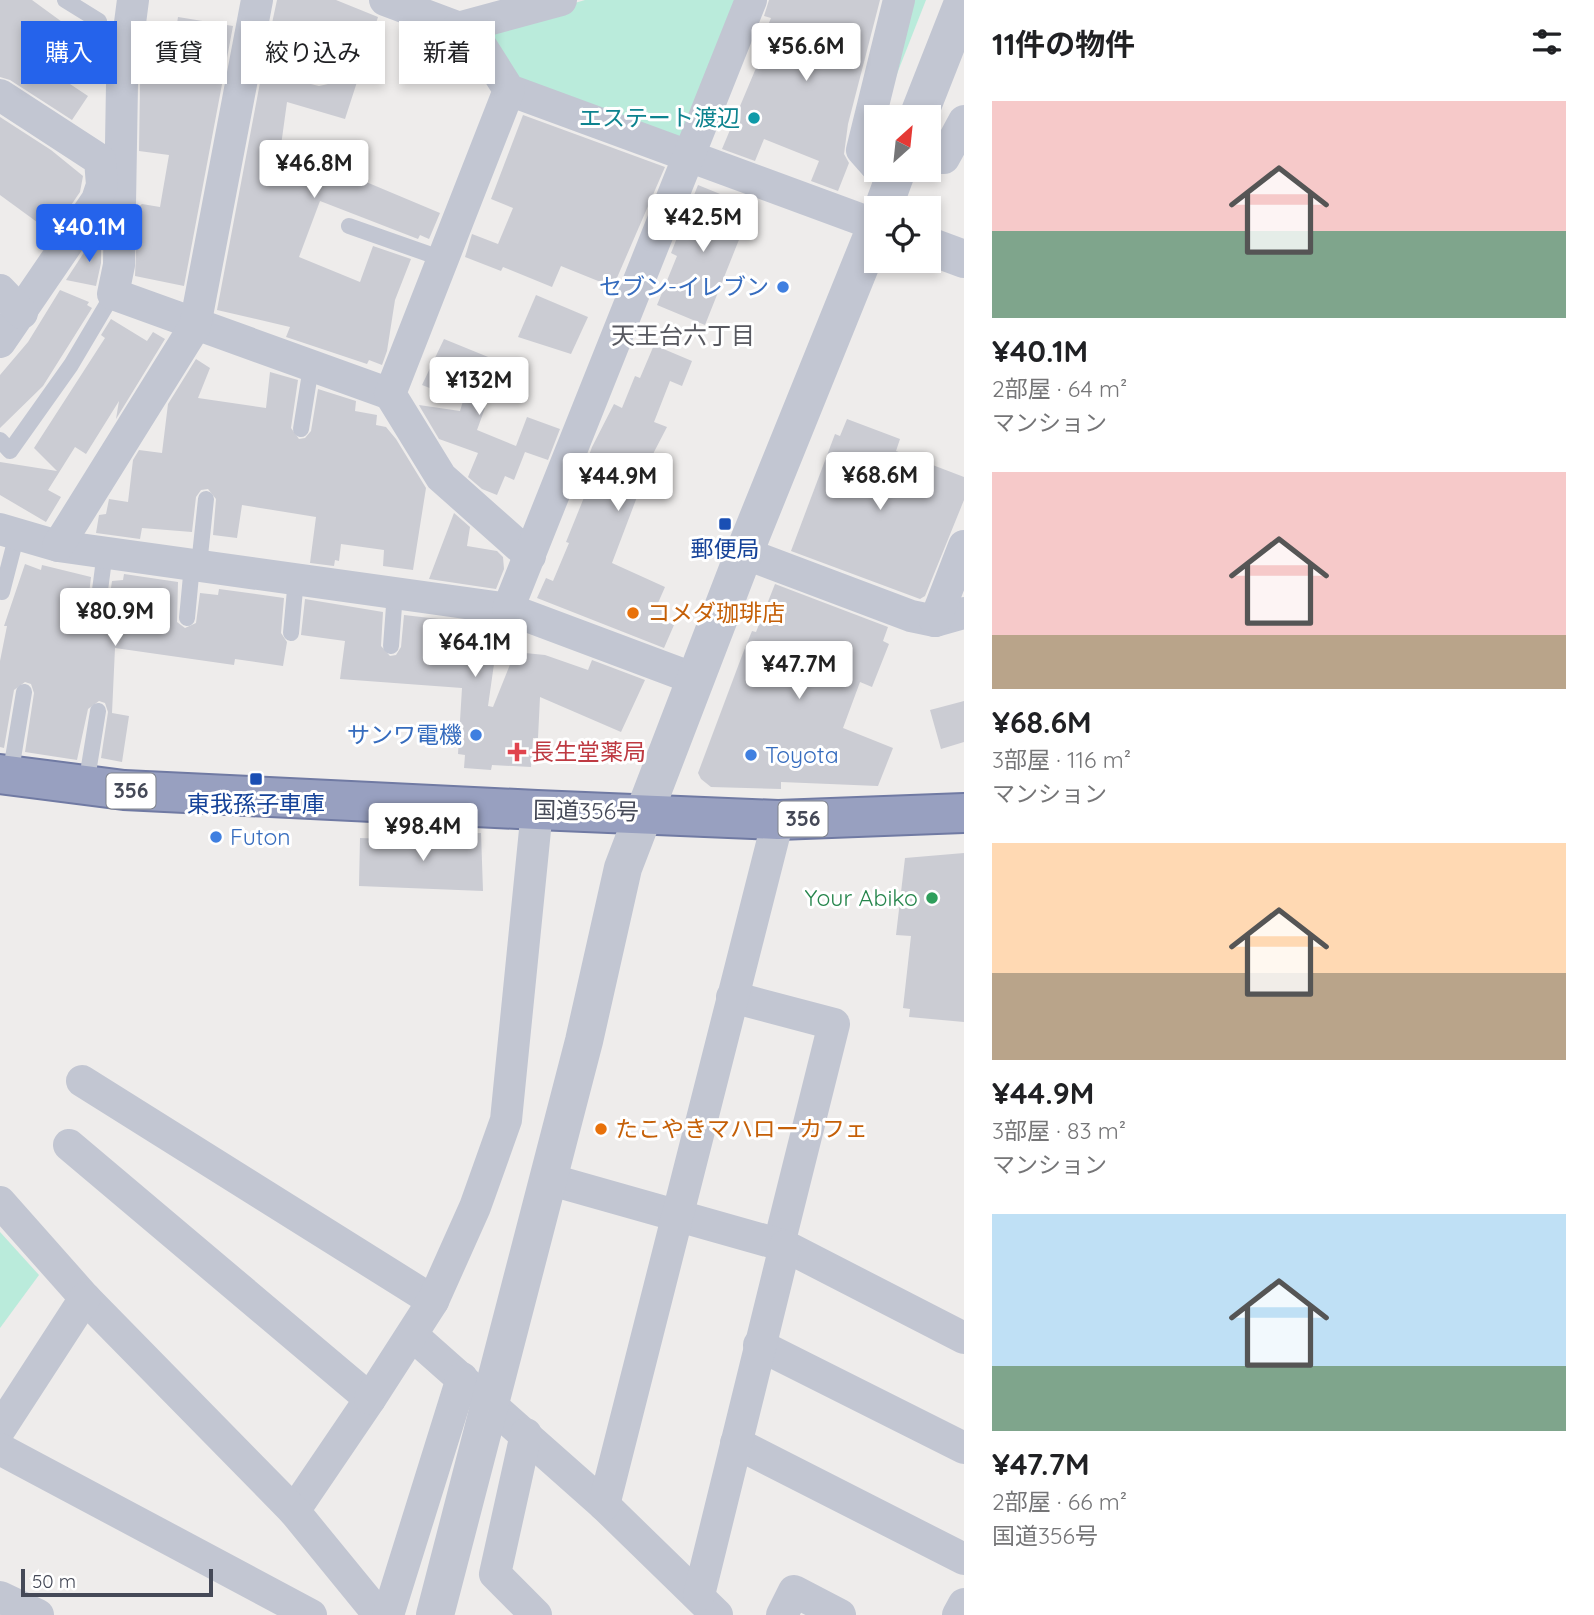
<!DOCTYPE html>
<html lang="ja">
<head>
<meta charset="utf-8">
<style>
  body { margin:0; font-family:Quicksand,"Noto Sans JP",sans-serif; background:#f6f6f6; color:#202124; height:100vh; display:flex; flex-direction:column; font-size:26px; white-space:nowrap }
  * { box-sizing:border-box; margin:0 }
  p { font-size:23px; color:#757577 }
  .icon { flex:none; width:38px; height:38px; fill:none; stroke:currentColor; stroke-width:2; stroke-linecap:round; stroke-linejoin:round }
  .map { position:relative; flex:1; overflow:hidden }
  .drawer { display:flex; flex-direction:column; background:#fff; width:630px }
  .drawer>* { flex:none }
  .guide { position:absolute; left:21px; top:21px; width:665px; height:63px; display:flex; gap:14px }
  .needle { width:46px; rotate:27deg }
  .fabs { position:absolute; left:864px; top:105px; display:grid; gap:14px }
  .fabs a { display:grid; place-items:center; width:77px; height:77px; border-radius:0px; background:#fff; box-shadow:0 4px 10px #0003; font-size:35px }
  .scale { position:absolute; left:21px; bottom:18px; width:192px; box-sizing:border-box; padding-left:7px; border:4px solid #454957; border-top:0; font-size:19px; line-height:24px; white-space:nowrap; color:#454957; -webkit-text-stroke:5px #fff; paint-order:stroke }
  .price { position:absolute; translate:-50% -60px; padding:0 16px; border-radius:7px; background:#fff; color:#222; font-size:23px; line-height:46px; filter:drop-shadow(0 2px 4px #0008) }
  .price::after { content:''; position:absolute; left:50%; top:42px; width:21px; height:16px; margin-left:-10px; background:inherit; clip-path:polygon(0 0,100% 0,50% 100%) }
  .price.selected { background:#2563eb; color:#fff }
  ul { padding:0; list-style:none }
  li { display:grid; align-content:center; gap:14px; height:371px; padding:0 28px }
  li span { display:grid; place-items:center; height:217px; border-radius:0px; color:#555 }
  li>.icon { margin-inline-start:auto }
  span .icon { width:126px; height:126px; fill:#fffc; stroke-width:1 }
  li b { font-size:30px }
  h2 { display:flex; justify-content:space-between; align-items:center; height:84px; padding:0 28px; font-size:30px }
  .pill { padding:0 24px; border-radius:0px; background:#fff; box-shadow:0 4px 10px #0003; font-size:24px; line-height:63px }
  .pill.selected { background:#2563eb; color:#fff }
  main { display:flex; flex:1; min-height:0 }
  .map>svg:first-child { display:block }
</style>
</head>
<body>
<main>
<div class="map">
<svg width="964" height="1615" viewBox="0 0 964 1615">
  <rect width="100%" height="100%" fill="#eeeceb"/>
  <g fill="#baebdb">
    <path d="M585,0H745L685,148L516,86L481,30Z"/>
    <path d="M907,0H926L880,117Z"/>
    <path d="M0,1232L39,1275L0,1328Z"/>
  </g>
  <g fill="#cbccd3">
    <path d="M0,0H32L95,46L70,84L88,96L72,120L10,80L0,77Z"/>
    <path d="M277,0H336L378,17L345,119L287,102L279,160L328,166L440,213L429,239L420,235L418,239L320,201L299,257L360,282L373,246L411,259L395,300L387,351L382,365L369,360L367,364L286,337L290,327L217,310L262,72L319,86L328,84L331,78L324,66L266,51Z"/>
    <path d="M769,0H880L848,124L844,154L849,163L838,191L811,181L819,161L764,139L755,161L722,149L764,49L759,47L771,18L764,16Z"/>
    <path d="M178,17L233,26L184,286L135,276L138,207L142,204L160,207L169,155L139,151L140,85L145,52L172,56Z"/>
    <path d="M523,115L665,167L613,287L561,266L552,287L503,267L501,271L465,257L472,234L498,244L513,208L491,199Z"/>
    <path d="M0,117L51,150L83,176L80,192L52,233L0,195Z"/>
    <path d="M698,185L752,207L705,325L657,305L677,256L671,253Z"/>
    <path d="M98,231L101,234V263L96,286L66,280Z"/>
    <path d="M60,290L89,302L87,305L92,308L43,386L0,428V375L28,342Z"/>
    <path d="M536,295L588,317L571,354L518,337Z"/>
    <path d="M111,319L147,341L153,332L165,339L116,419L119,401L86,454L75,447L48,490L61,497L46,522L0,495V462L57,471L34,448L105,338L101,335Z"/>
    <path d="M444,339L498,361L480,406L485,408L477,430L516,446L527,417L560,429L548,460L525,452L514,480L505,476L497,495L482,489L468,477L478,453L439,439L420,407L419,405L460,411L463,401L422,385Z"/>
    <path d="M654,345L692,361L682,386L670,381L654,422L667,427L654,452L612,563L665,587L658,603L665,606L660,619L674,625L664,648L537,598L546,578L553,581L569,543L566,542L587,490L578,486L592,447L614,404L622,408L635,376L640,378Z"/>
    <path d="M196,359L210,368L198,398L266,408L270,372L298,380L291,428L299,439L305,438L311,431L318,389L356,401L355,411L377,415L376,425L386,427L396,439L426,488L413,570L383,566L384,550L341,544L339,561L335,560L334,566L310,563L316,517L242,505L237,538L213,535L216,499L208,489L201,490L196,497L192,532L142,528L140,539L96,533L99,515L106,514L109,499L128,502L133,460L139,450L162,453L168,404Z"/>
    <path d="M847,419L900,439L896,451L964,477V500L925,596L920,599L791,551L835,434L840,436Z"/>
    <path d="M454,513L470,527L467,546L497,551L503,557L504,569L496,589L429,579Z"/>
    <path d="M25,564L41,570L42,565L91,577L87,612L95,623L102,622L107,615L112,581L123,580L124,574L178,582L177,622L185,628L196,623L200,593L218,595L219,589L284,598L281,633L287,642L283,666L235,659L234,665L115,648L112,713L129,716L122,762L101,758L108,712L105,703L99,701L88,709L77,760L25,752L34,693L31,684L25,682L14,690L4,748L0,747V661L7,626H4Z"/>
    <path d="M775,584L888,627L883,641L889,644L872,687L860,682L843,728L893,748L878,786L781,782V789L711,787L701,779L698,773L743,653L752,631L756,632Z"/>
    <path d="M305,599L383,612L381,646L390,656L396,655L401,647L404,615L482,624L479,649L496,650L488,706L493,707L515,652L545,655L588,670L592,660L645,680L621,732L540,697L538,738H533L531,767L492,765L491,770L464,768L465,755L458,754L462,688L340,679L345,641L301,635Z"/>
    <path d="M964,701V742L941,749L930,710Z"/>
    <path d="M481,833L483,891L359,886L360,838L449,841L448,834Z"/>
    <path d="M964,853V1022L909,1017L910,1009L903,1008L911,936L896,935L905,858Z"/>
  </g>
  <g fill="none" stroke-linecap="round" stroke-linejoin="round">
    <defs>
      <path id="trunk" d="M0,774L124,790L537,810L778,820L964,813"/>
    </defs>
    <use href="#trunk" stroke="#707aa3" stroke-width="42"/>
    <g stroke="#c2c6d2" stroke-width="16">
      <path d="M65,0L99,21"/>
      <path d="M247,57L321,76"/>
      <path d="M349,226L443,259"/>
      <path d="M301,429L311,367"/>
      <path d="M0,440L10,451L71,365L113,294"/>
      <path d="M199,565L206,499"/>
      <path d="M2,592L17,534"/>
      <path d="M97,613L105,552"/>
      <path d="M187,618L192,565"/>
      <path d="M291,633L296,579"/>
      <path d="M391,646L395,593"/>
      <path d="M10,776L24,692"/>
      <path d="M86,785L98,711"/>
    </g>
    <g stroke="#c2c6d2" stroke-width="32">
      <path d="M133,0L122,84L119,265L113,294L390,394"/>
      <path d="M385,0L473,33L509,90L876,225"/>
      <path d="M458,28L561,0"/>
      <path d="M509,90L390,394L441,477L530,556"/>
      <path d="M0,95L100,160L102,185L97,200L0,342"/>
      <path d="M929,153L944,158L964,121"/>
      <path d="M877,167L862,150L899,0"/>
      <path d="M0,290L22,313"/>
      <path d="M0,529L58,546L508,609L695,679"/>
      <path d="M58,546L195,326L257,0"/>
      <path d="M744,553L911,616L935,621L964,613"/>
      <path d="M508,609L751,0"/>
      <path d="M935,621L964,546"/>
      <path d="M732,997L834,1024L779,1244"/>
      <path d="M82,1081L433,1301"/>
      <path d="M69,1145L370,1399L294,1511"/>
      <path d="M548,1179L785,1246L964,1338"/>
      <path d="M0,1202L85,1298L294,1511L379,1615"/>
      <path d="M412,1335L604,1505L717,1615"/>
      <path d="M759,1345L964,1448"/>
      <path d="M370,1399L433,1301L475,1207L506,1120L537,810"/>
      <path d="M0,1429L85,1298"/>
      <path d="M526,1434L495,1574L536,1615"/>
      <path d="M736,1443L964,1559"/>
      <path d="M0,1449L311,1615"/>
      <path d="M604,1505L778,820"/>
      <path d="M699,1595L785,1246"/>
      <path d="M0,1597L38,1615"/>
      <path d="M388,1615L462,1378"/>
      <path d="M782,1615L794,1591L840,1615"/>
      <path d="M958,1615L964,1604"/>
    </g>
    <g stroke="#c2c6d2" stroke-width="38">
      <path d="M918,117L964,0"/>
      <path d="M883,208L897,170"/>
      <path d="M929,246L964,259"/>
      <path d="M435,1615L584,1041L623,868L744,553L877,224"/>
    </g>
    <use href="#trunk" stroke="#98a0c0" stroke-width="38"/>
  </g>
  <circle fill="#0f9aa8" stroke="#fff" stroke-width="2.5" cx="754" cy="118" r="7"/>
  <g fill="#3f7fe0" stroke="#fff" stroke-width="2.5">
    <circle cx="783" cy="287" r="7"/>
    <circle cx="476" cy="735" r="7"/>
    <circle cx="751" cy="755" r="7"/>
    <circle cx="216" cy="837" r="7"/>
  </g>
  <g fill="#1a4fb4" stroke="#fff" stroke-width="2.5">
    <rect x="718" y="517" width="14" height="14" rx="3.5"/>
    <rect x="249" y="772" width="14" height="14" rx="3.5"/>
  </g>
  <g fill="#e8710a" stroke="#fff" stroke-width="2.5">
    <circle cx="633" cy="613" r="7"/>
    <circle cx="601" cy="1129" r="7"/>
  </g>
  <path fill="#e0444e" stroke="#fff" stroke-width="2.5" d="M513.5 741.5h7v7h7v7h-7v7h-7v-7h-7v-7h7z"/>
  <circle fill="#2e9e5b" stroke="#fff" stroke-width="2.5" cx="932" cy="898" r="7"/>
  <g text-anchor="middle" stroke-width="6" stroke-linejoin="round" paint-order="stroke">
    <g fill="#fff" stroke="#7d8089" stroke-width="2">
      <rect x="106.5" y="773.5" width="49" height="35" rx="5"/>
      <rect x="778.5" y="801.5" width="49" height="35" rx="5"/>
    </g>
    <g font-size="21" font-weight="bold" fill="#454957">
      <text x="131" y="798">356</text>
      <text x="803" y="826">356</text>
    </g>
    <g font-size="23" fill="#0d838f" stroke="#fff" text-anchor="end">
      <text x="740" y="126">エステート渡辺</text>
    </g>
    <g font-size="23" fill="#366cbe" stroke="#fff" text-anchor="end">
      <text x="769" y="295">セブン-イレブン</text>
      <text x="462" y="743">サンワ電機</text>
      <text x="765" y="763" text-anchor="start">Toyota</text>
      <text x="230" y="845" text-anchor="start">Futon</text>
    </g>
    <g font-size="23" fill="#164399" stroke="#fff">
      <text x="725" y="557">郵便局</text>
      <text x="256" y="812">東我孫子車庫</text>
    </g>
    <g font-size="23" fill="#c56008" stroke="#fff" text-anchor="start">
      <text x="647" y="621">コメダ珈琲店</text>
      <text x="615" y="1137">たこやきマハローカフェ</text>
    </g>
    <g font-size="23" fill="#be3a42" stroke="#fff" text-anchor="start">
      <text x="531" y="760">長生堂薬局</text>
    </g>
    <g font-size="23" fill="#454957" stroke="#fff">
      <text transform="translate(586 811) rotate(1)" y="8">国道356号</text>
    </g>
    <g font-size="23" fill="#27864d" stroke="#fff" text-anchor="end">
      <text x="918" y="906">Your Abiko</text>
    </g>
    <g font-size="24" fill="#585960" stroke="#fff">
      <text x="683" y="344">天王台六丁目</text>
    </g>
  </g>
</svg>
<div class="fabs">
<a><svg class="needle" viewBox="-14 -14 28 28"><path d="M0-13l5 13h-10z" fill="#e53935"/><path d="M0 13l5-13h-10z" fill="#757577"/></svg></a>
<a><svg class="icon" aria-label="locate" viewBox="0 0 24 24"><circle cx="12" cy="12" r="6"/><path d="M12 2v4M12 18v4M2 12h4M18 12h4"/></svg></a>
</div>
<div class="scale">50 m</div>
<b class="price" style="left:806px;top:83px">¥56.6M</b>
<b class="price" style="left:314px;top:200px">¥46.8M</b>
<b class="price" style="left:703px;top:254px">¥42.5M</b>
<b class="price selected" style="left:89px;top:264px">¥40.1M</b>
<b class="price" style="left:479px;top:417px">¥132M</b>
<b class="price" style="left:880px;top:512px">¥68.6M</b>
<b class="price" style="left:618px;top:513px">¥44.9M</b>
<b class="price" style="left:115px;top:648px">¥80.9M</b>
<b class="price" style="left:475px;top:679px">¥64.1M</b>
<b class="price" style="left:799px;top:701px">¥47.7M</b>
<b class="price" style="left:423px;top:863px">¥98.4M</b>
<div class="guide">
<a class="pill selected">購入</a>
<a class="pill">賃貸</a>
<a class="pill">絞り込み</a>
<a class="pill">新着</a>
</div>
</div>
<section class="drawer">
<h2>11件の物件<svg class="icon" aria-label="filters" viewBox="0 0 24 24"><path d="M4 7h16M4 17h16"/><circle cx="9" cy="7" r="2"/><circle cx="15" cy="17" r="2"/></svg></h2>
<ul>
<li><span style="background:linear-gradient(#f6c9c9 60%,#7fa58c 0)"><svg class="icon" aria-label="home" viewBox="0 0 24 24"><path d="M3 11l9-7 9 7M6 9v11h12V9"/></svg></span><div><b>¥40.1M</b><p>2部屋 · 64 m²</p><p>マンション</p></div></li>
<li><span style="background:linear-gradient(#f6c9c9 75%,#b9a48a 0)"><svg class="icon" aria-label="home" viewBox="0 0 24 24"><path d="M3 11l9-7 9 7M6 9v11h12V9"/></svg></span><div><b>¥68.6M</b><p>3部屋 · 116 m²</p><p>マンション</p></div></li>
<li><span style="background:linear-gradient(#ffd9b3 60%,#b9a48a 0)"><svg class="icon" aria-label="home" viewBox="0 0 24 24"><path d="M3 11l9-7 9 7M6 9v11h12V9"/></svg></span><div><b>¥44.9M</b><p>3部屋 · 83 m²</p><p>マンション</p></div></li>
<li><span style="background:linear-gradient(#bfe0f5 70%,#7fa58c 0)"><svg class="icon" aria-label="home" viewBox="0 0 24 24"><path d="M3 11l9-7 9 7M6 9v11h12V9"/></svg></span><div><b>¥47.7M</b><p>2部屋 · 66 m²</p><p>国道356号</p></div></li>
</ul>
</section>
</main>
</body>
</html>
